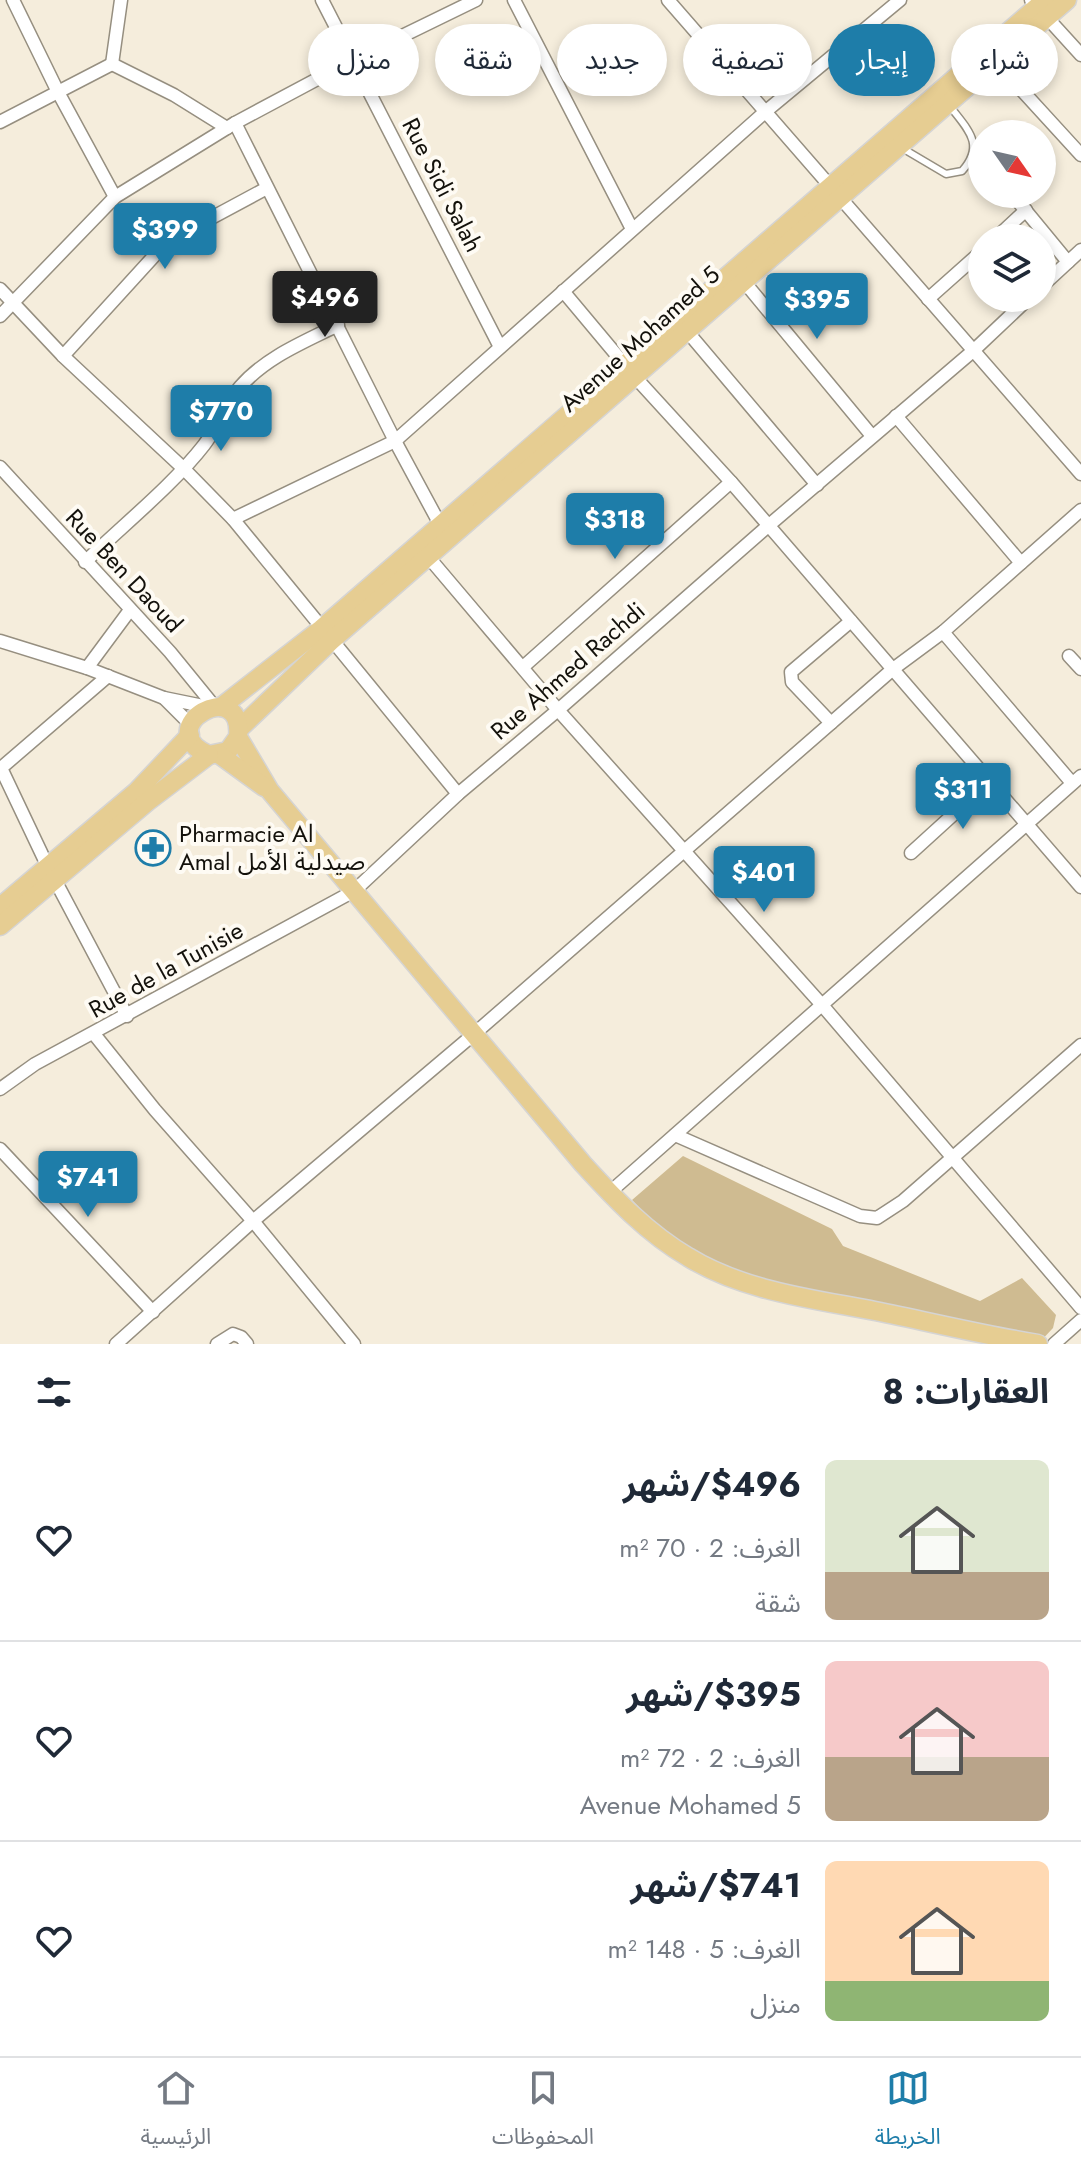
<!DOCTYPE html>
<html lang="ar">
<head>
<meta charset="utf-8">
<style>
  body { margin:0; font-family:Jost,"Noto Sans Arabic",sans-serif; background:#f6f6f7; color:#1f2937; direction:rtl; height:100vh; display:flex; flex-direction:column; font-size:30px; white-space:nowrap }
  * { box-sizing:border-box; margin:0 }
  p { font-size:26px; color:#747a83 }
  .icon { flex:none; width:44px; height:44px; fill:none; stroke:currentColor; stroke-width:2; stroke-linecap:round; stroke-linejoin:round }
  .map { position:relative; height:1344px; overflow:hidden; direction:ltr }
  .side { display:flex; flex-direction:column; background:#fff; flex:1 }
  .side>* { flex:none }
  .hud { position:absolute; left:24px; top:24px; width:1034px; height:72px; direction:rtl; display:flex; gap:16px }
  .needle { width:52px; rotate:124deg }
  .controls { position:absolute; left:968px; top:120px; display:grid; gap:16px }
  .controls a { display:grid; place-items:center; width:88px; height:88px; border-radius:50%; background:#fff; box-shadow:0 4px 12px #0003; font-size:40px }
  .price { position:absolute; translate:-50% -68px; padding:0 18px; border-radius:8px; background:#1e7da9; color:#fff; font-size:26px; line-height:52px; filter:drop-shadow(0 2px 4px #0008) }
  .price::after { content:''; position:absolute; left:50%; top:48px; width:24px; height:18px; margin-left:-12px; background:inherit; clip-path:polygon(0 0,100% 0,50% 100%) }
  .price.on { background:#222; color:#fff }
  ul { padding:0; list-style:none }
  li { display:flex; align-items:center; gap:24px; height:200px; padding:0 32px }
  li+li { border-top:2px solid #e0e1e3 }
  li span { display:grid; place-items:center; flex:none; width:224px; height:160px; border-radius:12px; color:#555 }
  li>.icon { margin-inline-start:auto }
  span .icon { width:96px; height:96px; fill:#fffc; stroke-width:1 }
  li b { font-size:34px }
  h2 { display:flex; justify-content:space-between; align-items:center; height:96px; padding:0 32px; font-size:34px }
  .tag { padding:0 28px; border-radius:36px; background:#fff; box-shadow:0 4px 12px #0003; font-size:28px; line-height:72px }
  .tag.on { background:#1e7da9; color:#fff }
  .dock { display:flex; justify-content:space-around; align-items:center; height:112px; border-top:2px solid #e0e1e3; background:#fff; font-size:22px; color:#747a83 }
  .dock a { display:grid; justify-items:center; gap:4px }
  .dock .on { color:#1e7da9 }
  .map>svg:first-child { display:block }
</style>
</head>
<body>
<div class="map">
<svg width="1081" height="1344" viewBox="0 0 1081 1344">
  <rect width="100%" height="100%" fill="#f5eddc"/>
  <path fill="#cfbb91" d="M683,1156L832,1229L843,1246L980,1301L1022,1278L1056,1315L1053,1328L1038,1344L778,1286L718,1268L666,1235L632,1200Z"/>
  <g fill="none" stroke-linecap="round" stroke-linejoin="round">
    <defs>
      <path id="lane" d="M902,148L946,174L962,171C986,144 967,129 949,105"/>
      <g id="street">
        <path d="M13,0L58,92L115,197"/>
        <path d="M322,0L500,347"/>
        <path d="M514,0L632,229"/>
        <path d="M668,0L1081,474"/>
        <path d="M1031,0L1081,55"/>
        <path d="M996,62L1081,155"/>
        <path d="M112,64L174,95L227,128"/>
        <path d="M112,64L121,0"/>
        <path d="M0,122L112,64"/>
        <path d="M235,123L395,441L443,530"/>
        <path d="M1012,194L1068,262"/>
        <path d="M996,238L1026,210"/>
        <path d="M741,278L872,436"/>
        <path d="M1042,286L1081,250"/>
        <path d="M0,289L63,356L183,468L233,519L458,794"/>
        <path d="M563,291L635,377L731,482L1081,887"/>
        <path d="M928,299L982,251"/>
        <path d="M0,316L115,197L235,123L353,60L476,0"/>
        <path d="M686,330L817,485"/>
        <path d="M63,356L155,255L187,231L267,188"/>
        <path d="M896,416L1021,563"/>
        <path d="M0,467L170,652L214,706"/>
        <path d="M233,519L395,441L765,112L900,0"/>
        <path d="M425,553L558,710L822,1005L1081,1308"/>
        <path d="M85,562C122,526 173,485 204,445C218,427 225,404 240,387C266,357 304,342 338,325"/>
        <path d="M943,632L1072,783"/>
        <path d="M0,641L87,668L164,698L208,707"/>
        <path d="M1069,656L1081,669"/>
        <path d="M523,667L731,482"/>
        <path d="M87,668L130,610"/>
        <path d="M108,676L1,768L47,865L127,1016"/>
        <path d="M164,698L190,724"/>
        <path d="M831,723L792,682L791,672L851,621"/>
        <path d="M911,853L989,782"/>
        <path d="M94,1034L155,1110L253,1221L354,1344"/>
        <path d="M0,1089L35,1064L354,891L458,794L558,710L768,526L973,351L1029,298"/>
        <path d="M675,1135L860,1216L877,1218L903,1201L1081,1045"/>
        <path d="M0,1149L153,1312"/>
        <path d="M609,1193L1081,776"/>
        <path d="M116,1344L253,1221L474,1034L893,669L943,632L1081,510"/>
        <path d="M217,1344L233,1334L241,1337L247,1344"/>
        <path d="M1054,1344L1081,1320"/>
      </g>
      <g id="primary">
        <path d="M221,707L321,629L1045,0"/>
        <path d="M239,729L331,641L1067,0"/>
        <path d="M238,737L228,751L209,755C148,728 244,673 238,737L270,791L583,1164C615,1199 647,1233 688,1257C743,1291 813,1299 875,1311C930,1322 983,1335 1038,1344"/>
        <path d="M220,755L264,787"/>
        <path d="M0,907L137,791L190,735"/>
        <path d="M0,926L147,802L209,755"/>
      </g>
    </defs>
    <use href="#lane" stroke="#968f80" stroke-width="9"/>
    <use href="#street" stroke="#968f80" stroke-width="15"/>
    <use href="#primary" stroke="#d5d4d3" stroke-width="21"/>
    <use href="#lane" stroke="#fff" stroke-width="6"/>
    <use href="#street" stroke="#fff" stroke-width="12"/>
    <use href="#primary" stroke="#e6cd92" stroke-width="18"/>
  </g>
  <defs>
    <symbol id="pharmacy-ring" viewBox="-11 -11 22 22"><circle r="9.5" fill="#fefbf4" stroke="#1e7da9" stroke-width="1.5"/><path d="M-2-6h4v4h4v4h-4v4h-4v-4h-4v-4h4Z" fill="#1e7da9"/></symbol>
  </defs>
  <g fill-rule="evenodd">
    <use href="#pharmacy-ring" x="133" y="828" width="40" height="40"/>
  </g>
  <g text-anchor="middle" stroke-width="8" stroke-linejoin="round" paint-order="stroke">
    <g font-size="24" fill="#13110b" stroke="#fefbf4">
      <text transform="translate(442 185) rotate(63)" y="8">Rue Sidi Salah</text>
      <text transform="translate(640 339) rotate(-42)" y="8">Avenue Mohamed 5</text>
      <text transform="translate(124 571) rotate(47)" y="8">Rue Ben Daoud</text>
      <text transform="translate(568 671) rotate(-41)" y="8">Rue Ahmed Rachdi</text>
      <text transform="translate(166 970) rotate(-29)" y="8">Rue de la Tunisie</text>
    </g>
    <g font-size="24" fill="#13110b" stroke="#fefbf4" text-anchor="start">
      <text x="179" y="842">Pharmacie Al<tspan x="179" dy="28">Amal صيدلية الأمل</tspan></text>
    </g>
  </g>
</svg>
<div class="controls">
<a><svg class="needle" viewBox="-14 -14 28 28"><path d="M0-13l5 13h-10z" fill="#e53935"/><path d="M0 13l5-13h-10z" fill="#747a83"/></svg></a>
<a><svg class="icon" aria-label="layers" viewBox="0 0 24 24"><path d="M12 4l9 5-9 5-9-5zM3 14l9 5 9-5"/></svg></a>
</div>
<b class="price" style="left:165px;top:271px">$399</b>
<b class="price on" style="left:325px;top:339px">$496</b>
<b class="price" style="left:817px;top:341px">$395</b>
<b class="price" style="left:221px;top:453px">$770</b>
<b class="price" style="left:615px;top:561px">$318</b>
<b class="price" style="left:963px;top:831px">$311</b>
<b class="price" style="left:764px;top:914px">$401</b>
<b class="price" style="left:88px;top:1219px">$741</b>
<div class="hud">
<a class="tag">شراء</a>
<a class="tag on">إيجار</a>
<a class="tag">تصفية</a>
<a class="tag">جديد</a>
<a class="tag">شقة</a>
<a class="tag">منزل</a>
</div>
</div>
<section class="side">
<h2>العقارات: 8<svg class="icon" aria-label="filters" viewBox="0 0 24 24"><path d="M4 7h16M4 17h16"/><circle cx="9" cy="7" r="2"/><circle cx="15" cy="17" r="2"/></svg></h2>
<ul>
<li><span style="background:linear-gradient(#dfe7d0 70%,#b9a48a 0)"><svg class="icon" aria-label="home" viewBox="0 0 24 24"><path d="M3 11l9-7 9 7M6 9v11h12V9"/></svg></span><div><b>$496/شهر</b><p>الغرف: 2 · 70 m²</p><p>شقة</p></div><svg class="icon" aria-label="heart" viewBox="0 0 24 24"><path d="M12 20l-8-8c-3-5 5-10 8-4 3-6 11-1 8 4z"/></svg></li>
<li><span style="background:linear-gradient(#f6c9c9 60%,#b9a48a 0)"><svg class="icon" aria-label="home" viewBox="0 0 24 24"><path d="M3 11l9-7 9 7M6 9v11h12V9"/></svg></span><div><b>$395/شهر</b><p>الغرف: 2 · 72 m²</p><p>Avenue Mohamed 5</p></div><svg class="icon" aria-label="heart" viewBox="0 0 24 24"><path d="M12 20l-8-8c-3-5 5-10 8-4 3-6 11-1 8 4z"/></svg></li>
<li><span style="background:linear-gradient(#ffd9b3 75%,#8fb573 0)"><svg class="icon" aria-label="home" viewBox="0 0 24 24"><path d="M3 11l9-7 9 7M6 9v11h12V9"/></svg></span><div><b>$741/شهر</b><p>الغرف: 5 · 148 m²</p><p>منزل</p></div><svg class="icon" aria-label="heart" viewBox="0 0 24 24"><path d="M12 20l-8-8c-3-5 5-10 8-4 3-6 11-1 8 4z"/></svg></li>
</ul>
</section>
<nav class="dock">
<a class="on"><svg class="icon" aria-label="map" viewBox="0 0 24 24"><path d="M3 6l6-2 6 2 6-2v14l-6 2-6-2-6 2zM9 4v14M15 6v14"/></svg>الخريطة</a>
<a><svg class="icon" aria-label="saved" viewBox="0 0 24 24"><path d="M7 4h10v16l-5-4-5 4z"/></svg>المحفوظات</a>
<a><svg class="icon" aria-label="home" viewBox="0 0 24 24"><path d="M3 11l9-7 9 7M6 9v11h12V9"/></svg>الرئيسية</a>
</nav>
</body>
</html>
